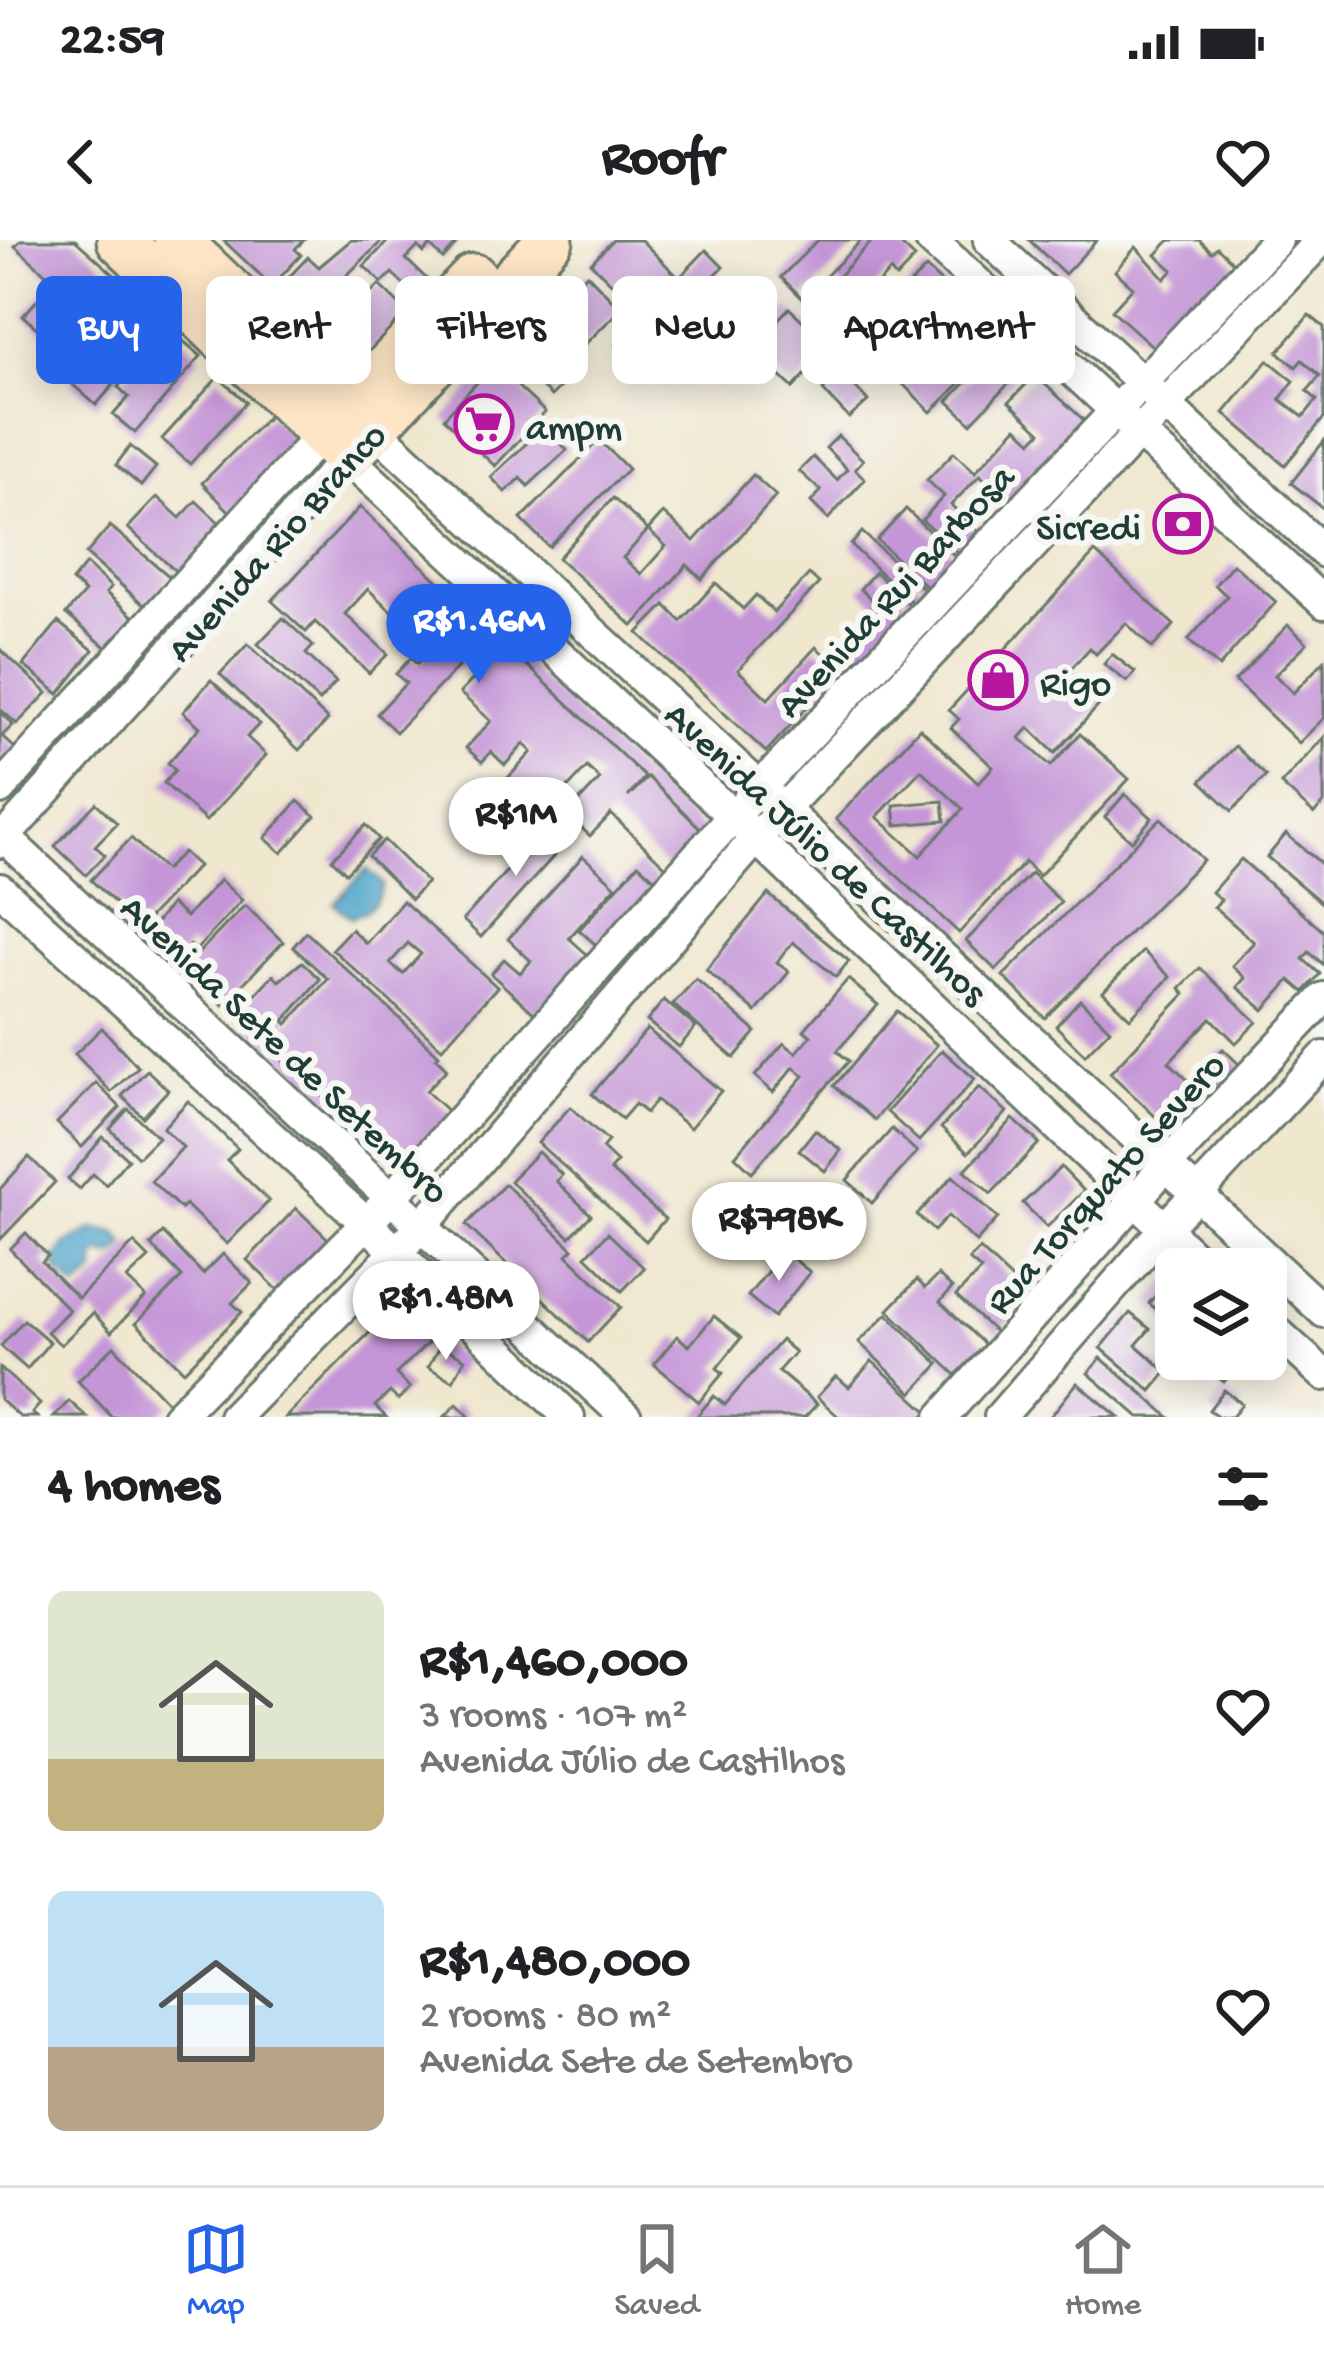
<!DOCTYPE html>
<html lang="en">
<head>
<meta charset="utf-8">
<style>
  body { margin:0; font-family:"Gochi Hand",sans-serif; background:#f6f6f6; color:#202124; height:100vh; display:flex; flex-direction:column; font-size:45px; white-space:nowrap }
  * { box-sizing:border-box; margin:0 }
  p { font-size:39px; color:#757577 }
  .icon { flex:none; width:66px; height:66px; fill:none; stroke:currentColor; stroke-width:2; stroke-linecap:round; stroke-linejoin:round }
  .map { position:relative; height:1177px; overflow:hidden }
  .drawer { display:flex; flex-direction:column; background:#fff; flex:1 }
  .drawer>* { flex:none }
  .guide { position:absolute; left:36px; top:36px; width:1254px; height:108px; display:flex; gap:24px }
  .fabs { position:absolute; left:1155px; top:1008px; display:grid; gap:24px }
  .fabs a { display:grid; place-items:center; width:132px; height:132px; border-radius:18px; background:#fff; box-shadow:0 6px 30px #0003; font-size:60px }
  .price { position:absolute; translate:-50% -102px; padding:0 27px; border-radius:42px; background:#fff; color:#222; font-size:39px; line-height:78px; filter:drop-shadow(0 3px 6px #0008) }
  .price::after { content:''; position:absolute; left:50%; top:72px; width:36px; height:27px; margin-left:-18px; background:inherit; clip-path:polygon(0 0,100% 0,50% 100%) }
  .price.on { background:#2563eb; color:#fff }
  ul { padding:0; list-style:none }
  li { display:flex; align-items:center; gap:36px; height:300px; padding:0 48px }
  li span { display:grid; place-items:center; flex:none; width:336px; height:240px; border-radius:18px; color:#555 }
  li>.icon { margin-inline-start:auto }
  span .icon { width:144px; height:144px; fill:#fffc; stroke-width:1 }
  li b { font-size:51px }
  h2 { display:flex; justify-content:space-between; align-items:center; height:144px; padding:0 48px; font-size:51px }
  .chip { padding:0 42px; border-radius:18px; background:#fff; box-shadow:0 6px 30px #0003; font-size:42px; line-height:108px }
  .chip.on { background:#2563eb; color:#fff }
  .status { display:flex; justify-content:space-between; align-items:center; height:84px; padding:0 60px; background:#fff; direction:ltr }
  .status svg { height:33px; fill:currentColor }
  header { display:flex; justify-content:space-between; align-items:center; height:156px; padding:0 48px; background:#fff; font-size:54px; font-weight:700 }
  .tab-bar { display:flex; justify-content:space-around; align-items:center; height:168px; border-top:3px solid #e0e0e0; background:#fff; font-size:33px; color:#757577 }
  .tab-bar a { display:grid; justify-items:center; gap:6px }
  .tab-bar .on { color:#2563eb }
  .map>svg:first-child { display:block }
</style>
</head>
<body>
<div class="status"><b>22:59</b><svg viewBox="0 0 49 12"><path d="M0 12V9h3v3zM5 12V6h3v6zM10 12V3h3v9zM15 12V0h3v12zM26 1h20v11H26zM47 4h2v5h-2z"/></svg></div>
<header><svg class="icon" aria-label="back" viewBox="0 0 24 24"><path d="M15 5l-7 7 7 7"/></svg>Roofr<svg class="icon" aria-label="heart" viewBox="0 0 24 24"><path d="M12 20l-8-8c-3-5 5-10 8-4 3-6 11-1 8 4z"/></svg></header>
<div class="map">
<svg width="1324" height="1177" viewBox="0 0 1324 1177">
  <rect width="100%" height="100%" fill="#f6f6f2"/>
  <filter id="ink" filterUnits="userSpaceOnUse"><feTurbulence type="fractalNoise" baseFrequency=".00833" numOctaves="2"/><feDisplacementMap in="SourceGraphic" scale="24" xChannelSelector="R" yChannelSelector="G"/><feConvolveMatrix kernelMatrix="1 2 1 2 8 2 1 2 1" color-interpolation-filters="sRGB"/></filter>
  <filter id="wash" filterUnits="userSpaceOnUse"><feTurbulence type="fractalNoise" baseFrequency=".004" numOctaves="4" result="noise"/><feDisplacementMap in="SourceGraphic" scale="48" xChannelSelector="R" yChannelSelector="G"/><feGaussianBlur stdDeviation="2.7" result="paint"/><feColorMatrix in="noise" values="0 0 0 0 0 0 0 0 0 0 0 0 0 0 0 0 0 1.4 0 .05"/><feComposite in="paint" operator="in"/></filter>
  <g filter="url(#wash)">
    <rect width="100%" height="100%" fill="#f0e7cf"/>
    <g fill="#4ea4cb" stroke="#367080" stroke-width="3">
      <path d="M367,629L383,644C378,663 368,671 351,678L334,663Z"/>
      <path d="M93,989L117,993L126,1006L114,1016L101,1014L95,1018V1033L77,1049L57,1030L55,1019L66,1004Z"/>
    </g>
    <g id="blocks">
      <g fill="#c495d7" fill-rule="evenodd">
        <path d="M21,0H75L139,57L79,125L23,76L54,41L15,6Z"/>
        <path d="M223,0H304L295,9L301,15L272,46Z"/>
        <path d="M351,0H383L302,79L274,53L308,17L319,27Z"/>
        <path d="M389,0H460L443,19L430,6L424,13L418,7L406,19L434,46L420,60L392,33L382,43L364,26Z"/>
        <path d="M613,0H641L679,38L706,10L723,27L696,54L709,67L645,133L616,105L645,76L591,23Z"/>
        <path d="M818,0H862L803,59L781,37Z"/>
        <path d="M873,0H896L915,18L896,38L890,31L860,63L835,40Z"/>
        <path d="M1029,0H1097L1065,34Z"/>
        <path d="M1170,0H1199L1212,12L1217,7L1236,25L1159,112L1112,70L1133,47L1115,31L1136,7L1165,39L1173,30L1156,15Z"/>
        <path d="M926,28L960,60L891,130L885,123L879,129L868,118L857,131L833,107L863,76L871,84Z"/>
        <path d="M587,34L621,69L581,108L548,73Z"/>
        <path d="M379,45L407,72L358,124L330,96Z"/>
        <path d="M140,60L167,83L96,165L70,142Z"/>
        <path d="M967,66L1002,101L931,172L896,137Z"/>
        <path d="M789,68L831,107L793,148L773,129L761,141L739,121Z"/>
        <path d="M1309,75L1324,87V178L1285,225L1224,173L1268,120L1294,141L1280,159L1303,177L1317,160L1307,151L1320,136L1302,120L1296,127L1278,112Z"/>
        <path d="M533,80L557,103L546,114L570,137L551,156L504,111Z"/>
        <path d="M182,100L201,116L135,193L113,175L129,157L118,147L157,102L170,114Z"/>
        <path d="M990,117L1013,139L971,183L948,161Z"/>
        <path d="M494,124L545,172L495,226L444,178Z"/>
        <path d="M842,132L868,161L849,178L823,150Z"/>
        <path d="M1035,135L1088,184L1012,265L980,235L951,265L978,291L958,313L922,280L944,256L927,240L954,212L975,232L1017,187L1032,201L1041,192L1009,162Z"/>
        <path d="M218,137L246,162L190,224L162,199Z"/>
        <path d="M270,175L300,206L231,273L202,243Z"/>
        <path d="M545,186L567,210L528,246L521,238L505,252L491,237Z"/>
        <path d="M838,196L863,220L855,229L865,239L828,279L811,262L821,251L799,231L813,217L837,240L847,229L826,208Z"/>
        <path d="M599,200L628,229L549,307L521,279Z"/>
        <path d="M1324,201V269L1291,243Z"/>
        <path d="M130,206L156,227L141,246L116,225Z"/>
        <path d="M753,235L776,256L702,339L687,325L633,386L558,318L613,258L648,290L663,273L694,301ZM648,290L666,306L641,334L623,318Z"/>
        <path d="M157,257L180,278L196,261L224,287L180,335L128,288Z"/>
        <path d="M360,267L645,537L628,557L648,537L705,593L669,630L611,574L590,596L567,574L600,539L587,527L560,556L548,545L521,574L496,551L532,512L524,504L505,525L491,512L482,522L466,508L491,481L460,453L475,437L468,430L481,417L474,410L396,492L377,474L406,443L396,434L411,418L417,424L431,409L368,349L345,374L388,414L369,433L315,382L306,392L272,361Z"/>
        <path d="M906,269L958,319L929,349L877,300Z"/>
        <path d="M110,286L170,337L145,366L86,314Z"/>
        <path d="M862,292L929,354L917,367L851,305Z"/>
        <path d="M1095,312L1174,385L1152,408L1126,383L1096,414L1090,408L1069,431L1102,462L1055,513L1029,488L1020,498L1051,526L1080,494L1129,539L1039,636L1025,622L959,693L836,579L920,488L978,543L993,527L951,488L959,479L949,470ZM921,530L963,569L920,616L877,577Z"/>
        <path d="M86,324L111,347L106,353L136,379L109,410L66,374L85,352L72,341Z"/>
        <path d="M1233,324L1276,362L1219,427L1188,400L1227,356L1215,345Z"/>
        <path d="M875,332L913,368L861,423L847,410L884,371L860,349Z"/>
        <path d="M809,334L819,343L738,430L768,459L816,407L841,430L766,512L638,393L665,365L681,381L716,343L743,369L756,355L774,372Z"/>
        <path d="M283,378L313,406L306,414L336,442L319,461L258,404Z"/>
        <path d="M58,382L93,410L59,454L23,425Z"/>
        <path d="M1288,385L1307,403L1275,435L1293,453L1324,421V478L1299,503L1235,441Z"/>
        <path d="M248,404L328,480L299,510L220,434Z"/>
        <path d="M0,409L47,453L17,484L0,469Z"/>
        <path d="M1112,414L1135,432L1127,442L1104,424Z"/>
        <path d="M211,440L259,484L247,497L266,515L206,581L164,543L175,530L168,523L200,487L183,472Z"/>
        <path d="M0,472L13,485L2,496L18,511L0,530Z"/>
        <path d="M1324,497V563L1314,574L1281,544Z"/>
        <path d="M1235,506L1266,536L1232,571L1201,541Z"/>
        <path d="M1125,554L1152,578L1132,601L1105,577Z"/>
        <path d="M298,561L315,576L282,613L265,598Z"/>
        <path d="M943,561L945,581L896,585L894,565Z"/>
        <path d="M96,563L117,583L95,606L105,615L86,635L55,606Z"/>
        <path d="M1161,578L1203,620L1045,778L1003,736Z"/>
        <path d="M551,581L570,598L481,697L463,680Z"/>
        <path d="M366,585L379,599L346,633L332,619Z"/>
        <path d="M1286,594L1324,626V665L1267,617Z"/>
        <path d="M131,598L165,630L183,612L198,626L140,687L91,640Z"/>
        <path d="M384,600L427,642L411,659L368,616Z"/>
        <path d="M583,616L616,646L569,698L590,717L537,776L491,734L504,719L520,733L531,721L508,699Z"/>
        <path d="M1241,619L1324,692V725L1309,712L1303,719L1320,734L1304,752L1290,740L1264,770L1237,747L1245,738L1232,726L1254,702L1214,667L1221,660L1212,652Z"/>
        <path d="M638,624L663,646L604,712L579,690Z"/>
        <path d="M1031,633L1061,662L996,730L966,701Z"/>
        <path d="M220,640L242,660L196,710L190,705L175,721L147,694L171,664L186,677Z"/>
        <path d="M768,654L849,721L836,737L793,702L777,722L789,732L756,772L706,730Z"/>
        <path d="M403,661L497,747L442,808L332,709L351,689L366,703ZM408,703L421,714L403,734L390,723Z"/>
        <path d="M245,665L283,702L223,765L184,728Z"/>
        <path d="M306,692L439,815L436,818L447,829L426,851L452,875L402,930L235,776L273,735L279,741L302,722L320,739L284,781L287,784L328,739L293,707Z"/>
        <path d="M1143,711L1170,737L1130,778L1103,752Z"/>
        <path d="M1200,728L1257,782L1236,803L1211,778L1169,822L1191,843L1223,809L1246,831L1180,900L1110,833L1185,754L1180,748Z"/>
        <path d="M696,739L756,792L734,818L673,764Z"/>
        <path d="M848,739L878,765L837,811L849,821L752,932L735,916L804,836L794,827L773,852L755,836L784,803L796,813L811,796L804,790Z"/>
        <path d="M664,760L696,787L679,807L647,781Z"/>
        <path d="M1080,760L1110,789L1085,815L1056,786Z"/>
        <path d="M897,771L937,805L875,880L834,846Z"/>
        <path d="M102,788L138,827L111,852L75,814Z"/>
        <path d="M647,789L721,851L690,888L656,860L646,873L635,864L622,879L592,854Z"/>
        <path d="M942,810L975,839L919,901L887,872Z"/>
        <path d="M147,830L168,850L143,877L122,856Z"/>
        <path d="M96,843L120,867L82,907L57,883Z"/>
        <path d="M979,847L1007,872L968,913L941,888Z"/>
        <path d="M188,861L238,909L227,920L269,961L227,1004L185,964L181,969L151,941L183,907L163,888Z"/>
        <path d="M570,867L608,901L602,908L617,922L610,930L665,979L646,1001L538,903Z"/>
        <path d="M128,869L158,897L138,917L110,889Z"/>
        <path d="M1013,879L1039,903L991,954L965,930Z"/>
        <path d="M892,889L917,912L872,963L847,940Z"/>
        <path d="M815,890L841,910L825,931L799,910Z"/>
        <path d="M103,897L128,919L106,945L93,934L80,949L68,939Z"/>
        <path d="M538,912L562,935L556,941L591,975L570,997L510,941Z"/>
        <path d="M29,917L55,942L0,1000V949Z"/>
        <path d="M1061,927L1084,951L1047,987L1023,963Z"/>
        <path d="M953,936L998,978L976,1002L948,976L934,991L917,975Z"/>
        <path d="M505,944L573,1009L567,1015L621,1067L588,1102L466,985Z"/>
        <path d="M296,968L328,999L278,1050L247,1020Z"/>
        <path d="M1080,974L1095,990L1070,1013L1055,997Z"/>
        <path d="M26,993L48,1016L42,1022L78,1058L134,1003L149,1018L127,1039L146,1057L111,1092L93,1073L61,1105L47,1092L69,1070L10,1009Z"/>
        <path d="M163,993L203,1034L223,1014L252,1043L232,1063L242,1072L184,1131L136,1083L182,1037L151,1005Z"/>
        <path d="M608,993L644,1028L622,1051L586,1016Z"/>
        <path d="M980,1009L1023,1050L1010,1065L1018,1072L997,1094L956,1056L981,1030L969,1020Z"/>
        <path d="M784,1011L810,1032L774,1077L748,1056Z"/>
        <path d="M1176,1032V1087L1149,1063Z"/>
        <path d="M938,1035L952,1048L940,1062L985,1105L956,1135L888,1070L917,1040L925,1048Z"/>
        <path d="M400,1062L434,1097L396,1134L410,1148L398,1160L390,1152L375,1166L386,1177H286Z"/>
        <path d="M1130,1073L1150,1089L1136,1105L1167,1132L1151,1151L1101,1108Z"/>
        <path d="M887,1074L939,1124L912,1153L859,1102Z"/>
        <path d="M714,1076L741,1098L717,1128L723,1133L699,1162L654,1124L677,1096L689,1106Z"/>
        <path d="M24,1080L50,1102L27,1129L1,1106Z"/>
        <path d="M781,1100L795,1112L778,1131L817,1164L805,1177H696L714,1156L725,1165Z"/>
        <path d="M440,1105L465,1119L453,1141L428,1127Z"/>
        <path d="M114,1106L170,1165L158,1177H112L78,1141Z"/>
        <path d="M1101,1118L1143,1154L1169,1177H1139L1088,1133Z"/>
        <path d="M1192,1119H1217L1233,1130L1224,1142Z"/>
        <path d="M872,1121L928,1172L923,1177H839L817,1157L836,1136L849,1147Z"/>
        <path d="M0,1128L40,1164L32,1173L37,1177H20L0,1159Z"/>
        <path d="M1077,1143L1119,1177H1050Z"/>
        <path d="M1224,1150L1242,1164L1232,1177H1219L1209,1170Z"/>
        <path d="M69,1161L87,1177H54Z"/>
        <path d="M457,1164L470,1177H444Z"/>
      </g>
    </g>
  </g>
  <g filter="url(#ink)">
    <use href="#blocks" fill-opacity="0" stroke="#68786a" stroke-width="3"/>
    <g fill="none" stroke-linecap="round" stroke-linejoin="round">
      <defs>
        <g id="street">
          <path d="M931,0L1324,363"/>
          <path d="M989,0L1324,312"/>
          <path d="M374,189L1324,1072"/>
          <path d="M0,549L322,194"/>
          <path d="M0,593L626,1177"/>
          <path d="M0,602L347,217L733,576L1207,1029"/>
          <path d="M0,649L366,983L569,1177"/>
          <path d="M1266,1082L1324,1135"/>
          <path d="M177,1177L393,956L733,576L1277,0"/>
          <path d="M234,1177L422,986L756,598L1321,0"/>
          <path d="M942,1177L1167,924L1324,758"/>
          <path d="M1000,1177L1164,989L1324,817"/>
        </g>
        <g id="secondary">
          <path d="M120,0L347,217L550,0"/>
          <path d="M177,0L374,189"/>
          <path d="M328,188L474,37"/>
        </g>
      </defs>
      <use href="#street" stroke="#68786a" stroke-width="36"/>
      <use href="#secondary" stroke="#68786a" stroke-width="51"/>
      <use href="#street" stroke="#fff" stroke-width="30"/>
      <use href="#secondary" stroke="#fde5c5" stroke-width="45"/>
    </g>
  </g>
  <defs>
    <symbol id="supermarket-ring" viewBox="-11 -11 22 22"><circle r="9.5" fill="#f6f6f2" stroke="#b5179e" stroke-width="1.5"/><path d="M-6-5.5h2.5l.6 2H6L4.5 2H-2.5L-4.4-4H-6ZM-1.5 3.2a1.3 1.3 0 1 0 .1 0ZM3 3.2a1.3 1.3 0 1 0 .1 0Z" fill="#b5179e"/></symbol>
    <symbol id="bank-ring" viewBox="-11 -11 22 22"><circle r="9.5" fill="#f6f6f2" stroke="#b5179e" stroke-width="1.5"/><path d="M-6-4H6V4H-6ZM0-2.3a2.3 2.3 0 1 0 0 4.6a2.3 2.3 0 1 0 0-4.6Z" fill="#b5179e"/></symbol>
    <symbol id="shop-ring" viewBox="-11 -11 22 22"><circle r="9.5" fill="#f6f6f2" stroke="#b5179e" stroke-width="1.5"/><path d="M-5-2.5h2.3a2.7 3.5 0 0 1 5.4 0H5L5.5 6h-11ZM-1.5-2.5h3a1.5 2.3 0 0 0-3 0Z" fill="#b5179e"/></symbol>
  </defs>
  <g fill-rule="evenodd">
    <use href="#supermarket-ring" x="451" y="151" width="66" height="66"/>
    <use href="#bank-ring" x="1150" y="251" width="66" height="66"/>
    <use href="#shop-ring" x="965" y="407" width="66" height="66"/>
  </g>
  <g text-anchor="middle" stroke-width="12" stroke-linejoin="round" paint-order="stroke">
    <g font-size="39" fill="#1f3d34" stroke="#f6f6f2" text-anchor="start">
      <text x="526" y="198">ampm</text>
      <text x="1141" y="298" text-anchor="end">Sicredi</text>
      <text x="1040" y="454">Rigo</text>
    </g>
    <g font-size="39" fill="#1f3d34" stroke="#f6f6f2">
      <text transform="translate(274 300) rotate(-48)" y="14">Avenida Rio Branco</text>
      <text transform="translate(893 349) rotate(-47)" y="14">Avenida Rui Barbosa</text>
      <text transform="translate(828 611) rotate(43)" y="14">Avenida Júlio de Castilhos</text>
      <text transform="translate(287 807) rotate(43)" y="14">Avenida Sete de Setembro</text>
      <text transform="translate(1103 941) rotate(-48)" y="14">Rua Torquato Severo</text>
    </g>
  </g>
</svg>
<div class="fabs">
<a><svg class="icon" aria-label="layers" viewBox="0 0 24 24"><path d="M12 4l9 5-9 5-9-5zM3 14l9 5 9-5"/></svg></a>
</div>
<b class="price on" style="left:479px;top:446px">R$1.46M</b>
<b class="price" style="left:516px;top:639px">R$1M</b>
<b class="price" style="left:779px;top:1044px">R$798K</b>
<b class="price" style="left:446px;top:1123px">R$1.48M</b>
<div class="guide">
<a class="chip on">Buy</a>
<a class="chip">Rent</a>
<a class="chip">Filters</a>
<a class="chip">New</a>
<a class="chip">Apartment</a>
</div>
</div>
<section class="drawer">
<h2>4 homes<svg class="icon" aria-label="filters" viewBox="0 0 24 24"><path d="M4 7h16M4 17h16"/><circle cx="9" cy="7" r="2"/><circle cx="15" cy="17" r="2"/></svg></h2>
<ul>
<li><span style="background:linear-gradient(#dfe7d0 70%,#c2b280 0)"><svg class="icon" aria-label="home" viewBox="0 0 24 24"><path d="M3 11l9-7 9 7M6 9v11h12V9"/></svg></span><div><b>R$1,460,000</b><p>3 rooms · 107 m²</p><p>Avenida Júlio de Castilhos</p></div><svg class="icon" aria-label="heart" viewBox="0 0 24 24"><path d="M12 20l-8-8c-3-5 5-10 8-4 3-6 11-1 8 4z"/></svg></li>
<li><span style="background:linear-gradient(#bfe0f5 65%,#b9a48a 0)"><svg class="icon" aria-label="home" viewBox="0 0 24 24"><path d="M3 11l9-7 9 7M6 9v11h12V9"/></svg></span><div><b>R$1,480,000</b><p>2 rooms · 80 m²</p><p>Avenida Sete de Setembro</p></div><svg class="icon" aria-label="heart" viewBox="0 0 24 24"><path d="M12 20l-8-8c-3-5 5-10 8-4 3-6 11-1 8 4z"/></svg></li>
</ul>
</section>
<nav class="tab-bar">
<a class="on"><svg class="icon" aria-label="map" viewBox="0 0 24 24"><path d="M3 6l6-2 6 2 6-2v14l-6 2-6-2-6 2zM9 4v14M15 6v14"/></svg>Map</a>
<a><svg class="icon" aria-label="saved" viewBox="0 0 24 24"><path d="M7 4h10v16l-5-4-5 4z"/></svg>Saved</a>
<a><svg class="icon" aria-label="home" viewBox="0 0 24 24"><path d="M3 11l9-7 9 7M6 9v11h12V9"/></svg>Home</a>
</nav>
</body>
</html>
